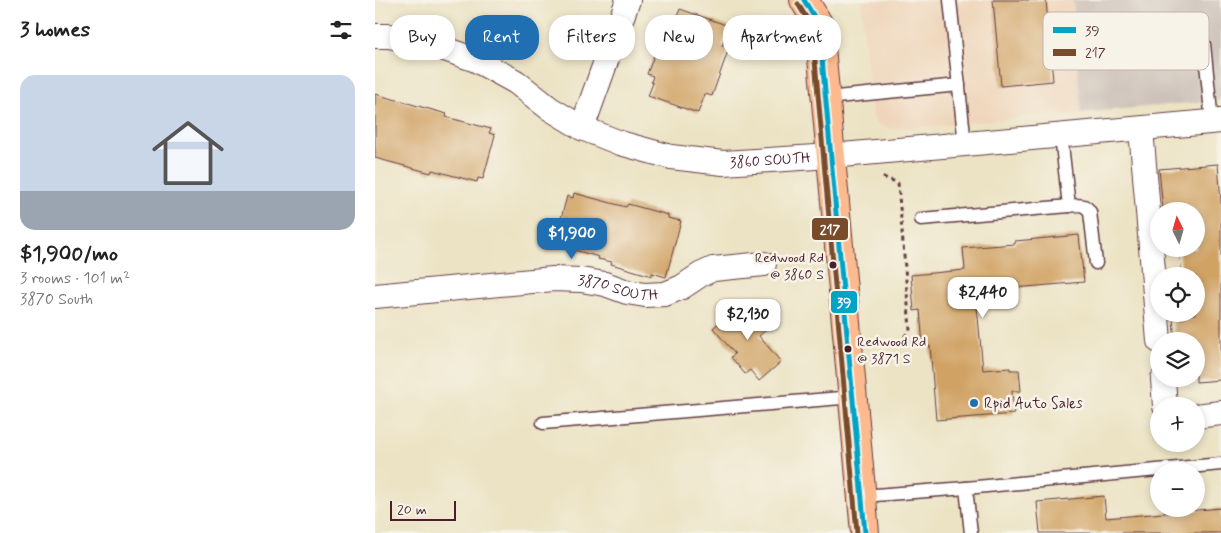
<!DOCTYPE html>
<html lang="en">
<head>
<meta charset="utf-8">
<style>
  body { margin:0; font-family:Mynerve,sans-serif; background:#f6f6f6; color:#222; height:100vh; display:flex; flex-direction:column; font-size:19px; white-space:nowrap }
  * { box-sizing:border-box; margin:0 }
  p { font-size:16px; color:#767676 }
  .icon { flex:none; width:28px; height:28px; fill:none; stroke:currentColor; stroke-width:2; stroke-linecap:round; stroke-linejoin:round }
  .map { position:relative; flex:1; overflow:hidden }
  .panel { display:flex; flex-direction:column; background:#fff; width:375px }
  .panel>* { flex:none }
  .hud { position:absolute; left:15px; top:15px; width:475px; height:45px; display:flex; gap:10px }
  .needle { width:32px; rotate:355deg }
  .controls { position:absolute; left:775px; top:202px; display:grid; gap:10px }
  .controls a { display:grid; place-items:center; width:55px; height:55px; border-radius:50%; background:#fff; box-shadow:0 2px 8px #0003; font-size:25px }
  .scale { position:absolute; left:15px; bottom:12px; width:66px; box-sizing:border-box; padding-left:5px; border:2px solid #4a1f2b; border-top:0; font-size:14px; line-height:18px; white-space:nowrap; color:#4a1f2b; -webkit-text-stroke:4px #f7f3e8; paint-order:stroke }
  .price { position:absolute; translate:-50% -42px; padding:0 11px; border-radius:10px; background:#fff; color:#222; font-size:16px; line-height:32px; filter:drop-shadow(0 1px 2px #0008) }
  .price::after { content:''; position:absolute; left:50%; top:30px; width:15px; height:11px; margin-left:-8px; background:inherit; clip-path:polygon(0 0,100% 0,50% 100%) }
  .price.on { background:#1f6fb2; color:#fff }
  ul { padding:0; list-style:none }
  li { display:grid; align-content:center; gap:10px; height:265px; padding:0 20px }
  li span { display:grid; place-items:center; height:155px; border-radius:15px; color:#555 }
  li>.icon { margin-inline-start:auto }
  span .icon { width:90px; height:90px; fill:#fffc; stroke-width:1 }
  li b { font-size:21px }
  h2 { display:flex; justify-content:space-between; align-items:center; height:60px; padding:0 20px; font-size:21px }
  .tag { padding:0 18px; border-radius:20px; background:#fff; box-shadow:0 2px 8px #0003; font-size:18px; line-height:45px }
  .tag.on { background:#1f6fb2; color:#fff }
  main { display:flex; flex:1; min-height:0 }
  .map>svg:first-child { display:block }
</style>
</head>
<body>
<main>
<section class="panel">
<h2>3 homes<svg class="icon" aria-label="filters" viewBox="0 0 24 24"><path d="M4 7h16M4 17h16"/><circle cx="9" cy="7" r="2"/><circle cx="15" cy="17" r="2"/></svg></h2>
<ul>
<li><span style="background:linear-gradient(#c9d6e8 75%,#9aa5b1 0)"><svg class="icon" aria-label="home" viewBox="0 0 24 24"><path d="M3 11l9-7 9 7M6 9v11h12V9"/></svg></span><div><b>$1,900/mo</b><p>3 rooms · 101 m²</p><p>3870 South</p></div></li>
</ul>
</section>
<div class="map">
<svg width="846" height="533" viewBox="0 0 846 533">
  <rect width="100%" height="100%" fill="#f7f3e8"/>
  <filter id="ink" filterUnits="userSpaceOnUse"><feTurbulence type="fractalNoise" baseFrequency=".02" numOctaves="2"/><feDisplacementMap in="SourceGraphic" scale="10" xChannelSelector="R" yChannelSelector="G"/><feConvolveMatrix kernelMatrix="1 2 1 2 8 2 1 2 1" color-interpolation-filters="sRGB"/></filter>
  <filter id="wash" filterUnits="userSpaceOnUse"><feTurbulence type="fractalNoise" baseFrequency=".0096" numOctaves="4" result="noise"/><feDisplacementMap in="SourceGraphic" scale="20" xChannelSelector="R" yChannelSelector="G"/><feGaussianBlur stdDeviation="1.12" result="paint"/><feColorMatrix in="noise" values="0 0 0 0 0 0 0 0 0 0 0 0 0 0 0 0 0 1.4 0 .05"/><feComposite in="paint" operator="in"/></filter>
  <g filter="url(#wash)">
    <rect width="100%" height="100%" fill="#ece3c4"/>
    <path fill="#efd6bb" d="M486,0H698L706,113L517,129L507,126L503,124L499,119L496,105Z"/>
    <path fill="#cdc2b9" d="M698,0H846V100L706,113Z"/>
    <g id="blocks">
      <g fill="#d0a264">
        <path d="M618,0H671L678,81L626,86Z"/>
        <path d="M305,9L354,26L347,46L354,48L337,96L330,94L323,113L273,96L278,83L276,82L278,76L272,74L290,26L296,28L298,21L300,22Z"/>
        <path d="M0,94L72,114L71,117L116,129L114,133L120,135L108,179L103,178L102,182L57,170L56,173L0,158Z"/>
        <path d="M843,164L846,202V380L821,382V341H800L798,319L810,318V314H821V276H807L804,249H821V211H788L784,169Z"/>
        <path d="M199,193L251,207L253,204L293,215V218L306,221L291,277L277,273V276L236,264L237,262L223,259L224,257L185,246L186,242L180,241L192,196L198,198Z"/>
        <path d="M704,235L709,282L616,290V294L601,296L608,370L635,368V370H644L646,391H637L639,414L561,420L555,346H548L545,310L539,311L536,275L590,270L588,248L640,244V241Z"/>
        <path d="M367,306L375,314L384,307L398,324L384,336L406,362L384,381L375,370L370,374L356,357L360,354L338,328L359,309L361,311Z"/>
        <path d="M729,496L731,518L846,508V533H665L662,502Z"/>
      </g>
    </g>
  </g>
  <g filter="url(#ink)">
    <use href="#blocks" fill-opacity="0" stroke="#623c42" stroke-width="1"/>
    <g fill="none" stroke-linecap="round" stroke-linejoin="round">
      <defs>
        <g id="service">
          <path d="M575,0L590,145"/>
          <path d="M829,44L837,122"/>
          <path d="M451,98L584,85"/>
          <path d="M694,206C703,205 710,203 715,212L721,263"/>
          <path d="M546,219L694,206L686,136"/>
          <path d="M168,423L478,397"/>
          <path d="M591,488L596,533"/>
          <path d="M487,496L591,488L846,464"/>
        </g>
        <g id="minor">
          <path id="s1" d="M0,36H14L58,45L101,60L141,82L174,108L207,128L245,143L296,157L348,163L456,156L846,121"/>
          <path d="M207,128L253,0"/>
          <path d="M766,129L784,341"/>
          <path id="s2" d="M0,296L178,279L206,280L230,284L252,292L270,295L290,294L307,287L325,275L338,269L389,264"/>
          <path d="M788,379L790,406"/>
          <path d="M821,416L846,413"/>
        </g>
        <path id="primary" d="M429,0L444,25L490,533"/>
      </defs>
      <use href="#service" stroke="#623c42" stroke-width="15"/>
      <use href="#minor" stroke="#623c42" stroke-width="26"/>
      <use href="#primary" stroke="#623c42" stroke-width="30"/>
      <path stroke="#623c42" stroke-width="3" stroke-dasharray="4 4" stroke-linecap="butt" d="M508,177L523,183L535,329L527,340L520,344"/>
      <use href="#service" stroke="#fff" stroke-width="12"/>
      <use href="#minor" stroke="#fff" stroke-width="24"/>
      <use href="#primary" stroke="#fcba8e" stroke-width="28"/>
      <defs>
        <path id="bus-1" d="M429,0L444,25L490,533"/>
        <path id="bus-2" d="M423,4L437,27L482,533"/>
      </defs>
      <use href="#bus-1" stroke="#f7f3e8" stroke-width="9"/>
      <use href="#bus-2" stroke="#f7f3e8" stroke-width="9"/>
      <use href="#bus-1" stroke="#04a2c6" stroke-width="5"/>
      <use href="#bus-2" stroke="#7a4b2a" stroke-width="5"/>
    </g>
  </g>
  <g fill="#4a1f2b" stroke="#f7f3e8" stroke-width="2">
    <circle cx="458" cy="265" r="4.5"/>
    <circle cx="473" cy="349" r="4.5"/>
  </g>
  <circle fill="#1f6fb2" stroke="#f7f3e8" stroke-width="2" cx="599" cy="403" r="5"/>
  <g text-anchor="middle" stroke-width="5" stroke-linejoin="round" paint-order="stroke">
    <g font-size="14" fill="#4a1f2b" stroke="#f7f3e8" text-anchor="end">
      <text x="449" y="262">Redwood Rd<tspan x="449" dy="17">@ 3860 S</tspan></text>
      <text x="482" y="346" text-anchor="start">Redwood Rd<tspan x="482" dy="17">@ 3871 S</tspan></text>
    </g>
    <g font-size="15" fill="#4a1f2b" stroke="#f7f3e8">
      <text dy="5" stroke="none"><textPath href="#s1" startOffset="424">3860 SOUTH</textPath></text>
      <text dy="5" stroke="none"><textPath href="#s2" startOffset="245">3870 SOUTH</textPath></text>
    </g>
    <g font-size="15" fill="#4a1f2b" stroke="#f7f3e8" text-anchor="start">
      <text x="609" y="408">Rpid Auto Sales</text>
    </g>
  </g>
  <rect x="668" y="12" width="166" height="58" rx="8" fill="#f7f3e8" stroke="#c3b3af" stroke-width="1"/>
  <rect x="678" y="27" width="23" height="6" fill="#04a2c6"/>
  <rect x="678" y="49" width="23" height="7" fill="#7a4b2a"/>
  <g font-size="14" fill="#4a1f2b">
    <text x="710" y="35">39</text>
    <text x="710" y="57">217</text>
  </g>
  <g stroke="#f7f3e8" stroke-width="2">
    <rect x="436" y="217" width="38" height="24" rx="5" fill="#7a4b2a"/>
    <rect x="455" y="290" width="28" height="24" rx="5" fill="#04a2c6"/>
  </g>
  <g font-size="14" text-anchor="middle" font-weight="bold" fill="#fff">
    <text x="455" y="234">217</text>
    <text x="469" y="307">39</text>
  </g>
</svg>
<div class="controls">
<a><svg class="needle" viewBox="-14 -14 28 28"><path d="M0-13l5 13h-10z" fill="#e53935"/><path d="M0 13l5-13h-10z" fill="#767676"/></svg></a>
<a><svg class="icon" aria-label="locate" viewBox="0 0 24 24"><circle cx="12" cy="12" r="6"/><path d="M12 2v4M12 18v4M2 12h4M18 12h4"/></svg></a>
<a><svg class="icon" aria-label="layers" viewBox="0 0 24 24"><path d="M12 4l9 5-9 5-9-5zM3 14l9 5 9-5"/></svg></a>
<a>+</a>
<a>−</a>
</div>
<div class="scale">20 m</div>
<b class="price on" style="left:197px;top:260px">$1,900</b>
<b class="price" style="left:608px;top:319px">$2,440</b>
<b class="price" style="left:373px;top:341px">$2,130</b>
<div class="hud">
<a class="tag">Buy</a>
<a class="tag on">Rent</a>
<a class="tag">Filters</a>
<a class="tag">New</a>
<a class="tag">Apartment</a>
</div>
</div>
</main>
</body>
</html>
